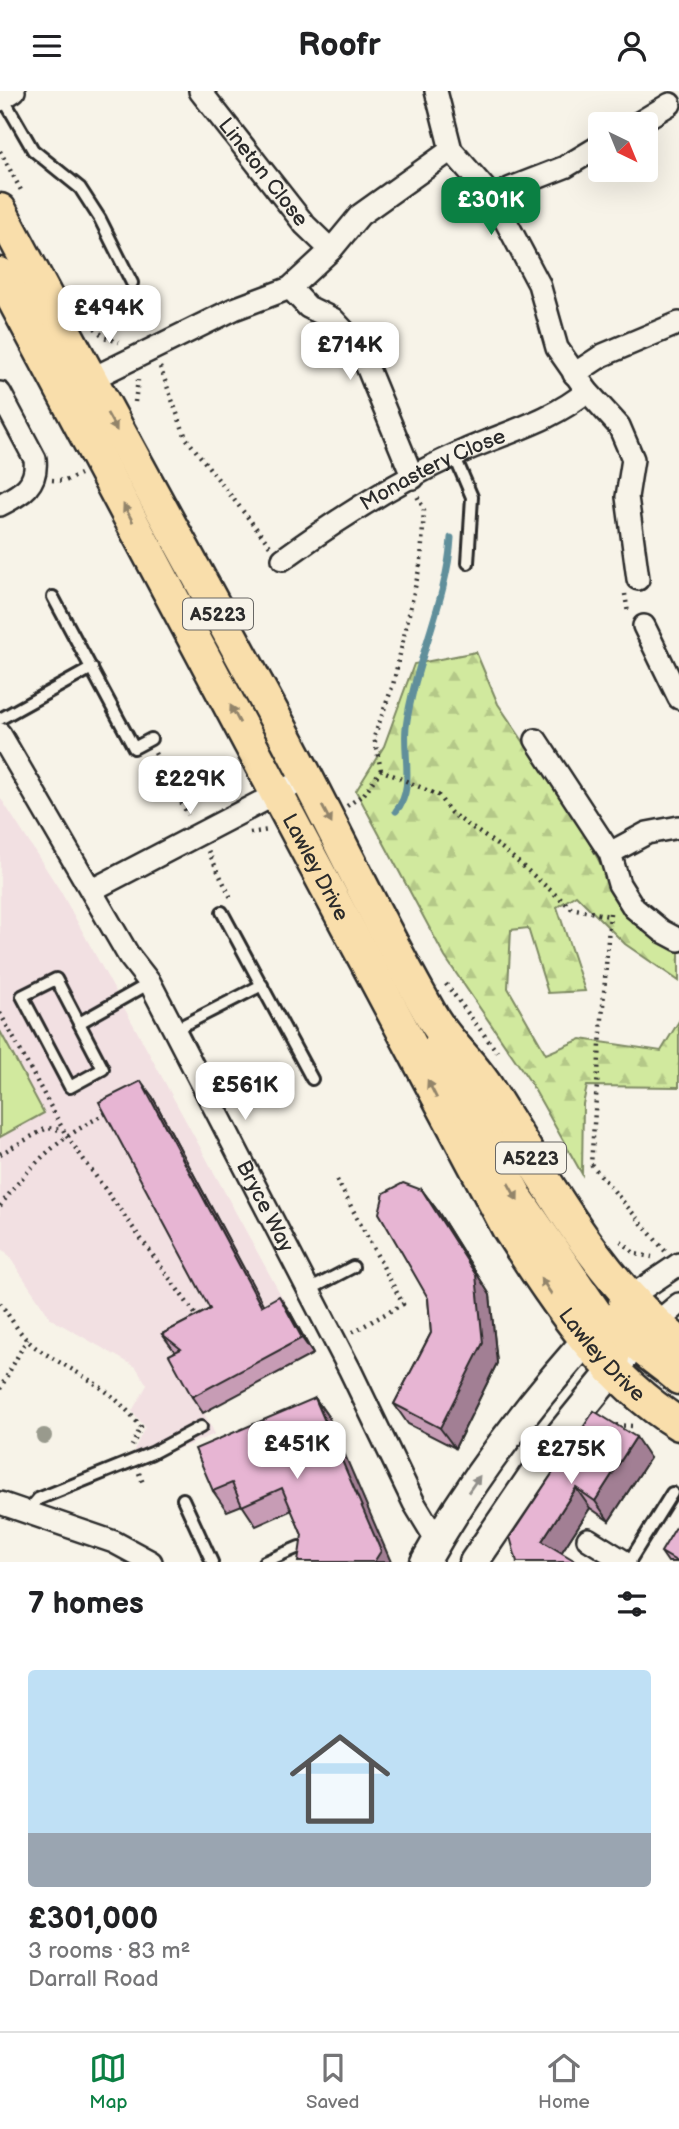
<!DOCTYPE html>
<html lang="en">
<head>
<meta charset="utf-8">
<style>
  body { margin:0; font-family:"Balsamiq Sans",sans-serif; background:#f2f2f2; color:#202124; height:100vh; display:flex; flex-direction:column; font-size:26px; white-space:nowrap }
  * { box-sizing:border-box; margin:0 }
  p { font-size:23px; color:#757577 }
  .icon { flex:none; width:38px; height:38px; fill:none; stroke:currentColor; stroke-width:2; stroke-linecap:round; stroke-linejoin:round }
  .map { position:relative; height:1471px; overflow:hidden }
  .drawer { display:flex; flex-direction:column; background:#fff; flex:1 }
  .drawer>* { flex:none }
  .needle { width:46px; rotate:137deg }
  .tools { position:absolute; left:588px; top:21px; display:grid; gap:14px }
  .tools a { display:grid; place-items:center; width:70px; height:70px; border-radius:7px; background:#fff; box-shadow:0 7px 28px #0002; font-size:35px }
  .price { position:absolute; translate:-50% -60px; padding:0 16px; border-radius:14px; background:#fff; color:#222; font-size:23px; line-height:46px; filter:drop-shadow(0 2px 4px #0008) }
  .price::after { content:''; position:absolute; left:50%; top:42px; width:21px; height:16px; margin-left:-10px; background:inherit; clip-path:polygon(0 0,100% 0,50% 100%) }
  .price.current { background:#0b8043; color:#fff }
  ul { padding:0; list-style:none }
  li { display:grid; align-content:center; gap:14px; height:371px; padding:0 28px }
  li span { display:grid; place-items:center; height:217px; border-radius:7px; color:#555 }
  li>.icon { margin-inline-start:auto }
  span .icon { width:126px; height:126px; fill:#fffc; stroke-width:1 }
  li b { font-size:30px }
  h2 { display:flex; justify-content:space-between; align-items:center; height:84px; padding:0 28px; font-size:30px }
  header { display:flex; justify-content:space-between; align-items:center; height:91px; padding:0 28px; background:#fff; font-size:32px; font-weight:600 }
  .tabs { display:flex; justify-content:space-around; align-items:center; height:98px; border-top:2px solid #e0e0e0; background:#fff; font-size:19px; color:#757577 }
  .tabs a { display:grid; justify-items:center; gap:4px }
  .tabs .current { color:#0b8043 }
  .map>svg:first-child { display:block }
</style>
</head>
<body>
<header><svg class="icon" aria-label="menu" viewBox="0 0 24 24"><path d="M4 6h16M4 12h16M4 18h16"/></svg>Roofr<svg class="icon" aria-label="person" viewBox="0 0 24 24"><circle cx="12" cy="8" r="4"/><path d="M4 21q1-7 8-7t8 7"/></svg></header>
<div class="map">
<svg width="679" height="1471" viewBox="0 0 679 1471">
  <defs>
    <pattern id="forest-firs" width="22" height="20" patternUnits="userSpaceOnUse" patternTransform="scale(1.75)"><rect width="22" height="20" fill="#d1e99e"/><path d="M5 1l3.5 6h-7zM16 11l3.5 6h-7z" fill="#b4c888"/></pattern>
  </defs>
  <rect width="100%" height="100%" fill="#f7f3e8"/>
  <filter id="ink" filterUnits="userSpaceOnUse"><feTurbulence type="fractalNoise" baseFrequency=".0143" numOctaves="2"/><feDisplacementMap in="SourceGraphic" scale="14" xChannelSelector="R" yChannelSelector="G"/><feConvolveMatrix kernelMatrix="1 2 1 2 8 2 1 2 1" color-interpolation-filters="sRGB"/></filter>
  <g filter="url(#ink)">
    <path fill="#f2e0e2" d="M0,706L61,801L313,1263L204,1322L215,1343L139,1374L134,1359L145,1336L132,1320L147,1294L136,1276L51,1228L6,1161L0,1158Z"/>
    <path fill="url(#forest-firs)" stroke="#7e8a64" stroke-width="2" d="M476,561L498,613L581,736L632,832L679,854V890L625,853L576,804L557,816L585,900L548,902L528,837L511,839L508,897L546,963L581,948L661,960L679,930V996L587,995L583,1013L582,1083L529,989L445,866L356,700L384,655L414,573Z"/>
    <path fill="#d1e99e" stroke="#7e8a64" stroke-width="2" d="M0,940L44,1022L0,1046Z"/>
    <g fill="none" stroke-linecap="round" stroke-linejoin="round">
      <path stroke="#618f9b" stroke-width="7" d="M396,720C415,698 403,664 406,636C414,574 448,506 451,447"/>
      <defs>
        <g id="lane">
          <path d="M3,7L33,59L80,97L100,128L132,192"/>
          <path d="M454,364L472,406L468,472"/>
          <path d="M53,506L134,657L151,648"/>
          <path d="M0,628L92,577"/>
          <path d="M222,821L312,988"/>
          <path d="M56,888L103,978L70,996L22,905Z"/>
          <path d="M79,932L150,892"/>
          <path d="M174,939L262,894"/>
          <path d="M309,1199L353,1176"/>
          <path d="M183,1408L212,1471"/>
          <path d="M27,1421L38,1408L152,1362L201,1336"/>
          <path d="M264,1471L299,1456"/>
          <path d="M629,1471L672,1402"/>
        </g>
        <g id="street">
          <path id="s1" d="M200,0L305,134L331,159"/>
          <path d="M436,0L451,59L494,108L539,193L557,257L587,300L619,335L633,368L627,406L638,488"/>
          <path d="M0,9L14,0"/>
          <path d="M637,33L670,13"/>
          <path d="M494,108L511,97L565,76L600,55"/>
          <path d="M290,197L308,216L333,228L359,256L413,387"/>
          <path d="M574,283L603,264L679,232"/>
          <path d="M79,294L234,218L290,197L331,159L360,124L451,59"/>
          <path d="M0,302L35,368C38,395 21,403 0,414"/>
          <path id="s2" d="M283,468C338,428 395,391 457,363C500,343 551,331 587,300"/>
          <path d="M644,535L679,607"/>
          <path id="s3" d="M0,643L129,865L150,892L350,1279L414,1412L437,1450"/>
          <path d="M536,649L610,762L619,793L634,817L662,840L679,849"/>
          <path d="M610,762L647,742L679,736"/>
          <path d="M92,799L307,687"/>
          <path d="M630,1206L679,1173"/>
          <path d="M655,1233L679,1213"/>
          <path d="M0,1412L114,1451L151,1471"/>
          <path d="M588,1448L625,1471"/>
        </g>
        <g id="secondary">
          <path d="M425,1471C474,1384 535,1305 602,1232"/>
          <path d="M474,1471L561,1343L626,1263"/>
        </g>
        <g id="primary">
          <path d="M0,119C93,296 191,470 286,647C335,739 379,834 431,924C446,951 472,972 488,998C545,1087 595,1186 679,1252"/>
          <path id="s4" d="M0,183L508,1137C555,1209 603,1286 679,1333"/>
          <path d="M441,953L467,1013L518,1109L609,1242L614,1260L611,1278"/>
          <path d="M625,1213C617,1250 656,1265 679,1287"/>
        </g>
      </defs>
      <use href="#lane" stroke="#2b2b2b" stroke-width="16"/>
      <use href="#street" stroke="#2b2b2b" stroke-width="26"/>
      <use href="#secondary" stroke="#2b2b2b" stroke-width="33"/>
      <use href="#primary" stroke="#2b2b2b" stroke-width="37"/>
      <g stroke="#2b2b2b" stroke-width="4.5" stroke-dasharray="2 5" stroke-linecap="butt">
        <path d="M0,60L23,103"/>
        <path d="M95,237L104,246L119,251"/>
        <path d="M160,276L186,347L270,455"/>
        <path d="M135,311L138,289"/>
        <path d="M52,389L65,390L80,383"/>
        <path d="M625,503L628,522"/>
        <path d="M155,662L188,724"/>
        <path d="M381,679L374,646L393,594L421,470L424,418L417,405"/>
        <path d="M347,715L364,703L381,679L438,704L451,722L503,758L571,817L609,825"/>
        <path d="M250,742L269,739"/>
        <path d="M208,760L232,809"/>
        <path d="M610,822L591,1073L665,1160"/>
        <path d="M446,893L497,961"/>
        <path d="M0,922L66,1044L196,1224L192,1229"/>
        <path d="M0,1063L47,1037L62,1039"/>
        <path d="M337,1089L403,1213L353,1241"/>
        <path d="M0,1115C36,1067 58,1048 110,1020"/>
        <path d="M621,1150L635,1163L652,1166"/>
        <path d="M0,1212C11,1227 22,1248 38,1258C81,1286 108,1293 141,1336L132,1355"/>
        <path d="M0,1298L27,1248"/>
        <path d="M609,1334L634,1335"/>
        <path d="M139,1382L143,1392"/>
      </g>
      <use href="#lane" stroke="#f7f3e8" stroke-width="10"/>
      <use href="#street" stroke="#f7f3e8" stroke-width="21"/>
      <use href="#secondary" stroke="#f7f3e8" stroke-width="28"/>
      <use href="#primary" stroke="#f9deab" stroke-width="32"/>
    </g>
    <circle fill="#999a8d" cx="44" cy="1345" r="8"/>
    <g fill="#c79cb5" stroke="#2b2b2b" stroke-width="2">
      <path d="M152,1005L263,1214L290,1221L313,1263L203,1322L192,1306L175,1261L162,1243L210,1218Z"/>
      <path d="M422,1099L437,1119L490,1204L497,1272L455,1357L408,1333L394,1313L431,1242L428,1207Z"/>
      <path d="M315,1307L329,1327L302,1444L292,1419L256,1435L242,1414L227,1420L213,1400Z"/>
      <path d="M594,1320L650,1367L609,1430L590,1417L561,1462L517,1471Z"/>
      <path d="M661,1461L679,1471H668Z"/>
    </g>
    <g fill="#a27f94" stroke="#2b2b2b" stroke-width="2">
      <path d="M141,990L152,1005L272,1230L261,1215Z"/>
      <path d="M422,1099L437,1119L490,1204L497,1272L455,1357L440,1337Z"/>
      <path d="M279,1205L290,1221L313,1263L302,1247Z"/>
      <path d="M315,1307L329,1327L391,1471H374Z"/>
      <path d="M636,1346L650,1367L609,1430L595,1410Z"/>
      <path d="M576,1397L590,1417L556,1470L542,1450Z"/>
    </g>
    <g fill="#e7b5d3" stroke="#2b2b2b" stroke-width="2">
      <path d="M141,990L261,1215L279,1205L302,1247L192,1306L169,1264L181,1258L162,1243L210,1218L99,1011Z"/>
      <path d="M403,1092L422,1099L476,1184L483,1252L440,1337L394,1313L431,1242L428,1207L379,1122L384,1102Z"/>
      <path d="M315,1307L381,1460L374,1471H298L302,1444L282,1397L242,1415L232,1392L213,1400L195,1358Z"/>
      <path d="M594,1320L636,1346L595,1410L576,1397L542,1450L577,1471H517L510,1446Z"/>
      <path d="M679,1431V1471H678L661,1461Z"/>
    </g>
    <defs><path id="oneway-solid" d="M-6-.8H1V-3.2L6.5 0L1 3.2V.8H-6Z" transform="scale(1.75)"/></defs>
    <g fill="#92846b">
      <use href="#oneway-solid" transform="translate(112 331) rotate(61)"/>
      <use href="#oneway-solid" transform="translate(128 422) rotate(-118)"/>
      <use href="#oneway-solid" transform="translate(235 623) rotate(-118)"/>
      <use href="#oneway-solid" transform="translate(327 724) rotate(62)"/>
      <use href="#oneway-solid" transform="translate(432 998) rotate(-117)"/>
      <use href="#oneway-solid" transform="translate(513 1101) rotate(61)"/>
      <use href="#oneway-solid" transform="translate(546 1195) rotate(-124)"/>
    </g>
    <use fill="#918f8a" href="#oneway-solid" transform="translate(474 1393) rotate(-55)"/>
  </g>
  <g text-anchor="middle" stroke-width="5" stroke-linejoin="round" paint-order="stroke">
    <g fill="#f7f3e8" stroke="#686764" stroke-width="2">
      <rect x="183" y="507.5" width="70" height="31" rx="5"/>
      <rect x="496" y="1051.5" width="70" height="31" rx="5"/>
    </g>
    <g font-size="19" font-weight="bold" fill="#2b2b2b">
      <text x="218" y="530">A5223</text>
      <text x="531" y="1074">A5223</text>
    </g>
    <g font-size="21" fill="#2b2b2b" stroke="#f7f3e8">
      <text dy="7" stroke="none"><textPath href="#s1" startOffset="103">Lineton Close</textPath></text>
      <text dy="7" stroke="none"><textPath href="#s2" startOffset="175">Monastery Close</textPath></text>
      <text dy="7" stroke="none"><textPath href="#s4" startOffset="672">Lawley Drive</textPath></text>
      <text dy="7" stroke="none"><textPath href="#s3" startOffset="542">Bryce Way</textPath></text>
      <text dy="7" stroke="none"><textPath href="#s4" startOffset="1239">Lawley Drive</textPath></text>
    </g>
  </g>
</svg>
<div class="tools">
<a><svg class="needle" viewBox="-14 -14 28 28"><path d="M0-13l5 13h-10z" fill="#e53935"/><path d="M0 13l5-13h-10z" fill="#757577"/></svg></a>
</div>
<b class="price current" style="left:491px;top:146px">£301K</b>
<b class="price" style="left:109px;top:254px">£494K</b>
<b class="price" style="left:350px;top:291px">£714K</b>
<b class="price" style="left:190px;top:725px">£229K</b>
<b class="price" style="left:245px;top:1031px">£561K</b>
<b class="price" style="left:297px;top:1390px">£451K</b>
<b class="price" style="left:571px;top:1395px">£275K</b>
</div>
<section class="drawer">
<h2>7 homes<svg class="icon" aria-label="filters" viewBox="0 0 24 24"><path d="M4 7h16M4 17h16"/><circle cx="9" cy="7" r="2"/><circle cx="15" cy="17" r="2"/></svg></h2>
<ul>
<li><span style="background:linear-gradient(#bfe0f5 75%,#9aa5b1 0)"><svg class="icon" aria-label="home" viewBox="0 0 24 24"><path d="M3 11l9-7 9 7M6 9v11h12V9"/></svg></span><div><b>£301,000</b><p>3 rooms · 83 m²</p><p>Darrall Road</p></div></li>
</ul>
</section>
<nav class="tabs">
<a class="current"><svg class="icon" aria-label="map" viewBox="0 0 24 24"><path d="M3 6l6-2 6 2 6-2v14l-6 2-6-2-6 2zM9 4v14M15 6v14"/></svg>Map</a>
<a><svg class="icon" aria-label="saved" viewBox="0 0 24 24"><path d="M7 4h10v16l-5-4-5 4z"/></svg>Saved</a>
<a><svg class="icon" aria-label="home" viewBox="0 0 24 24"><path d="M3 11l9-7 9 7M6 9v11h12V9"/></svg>Home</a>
</nav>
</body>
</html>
